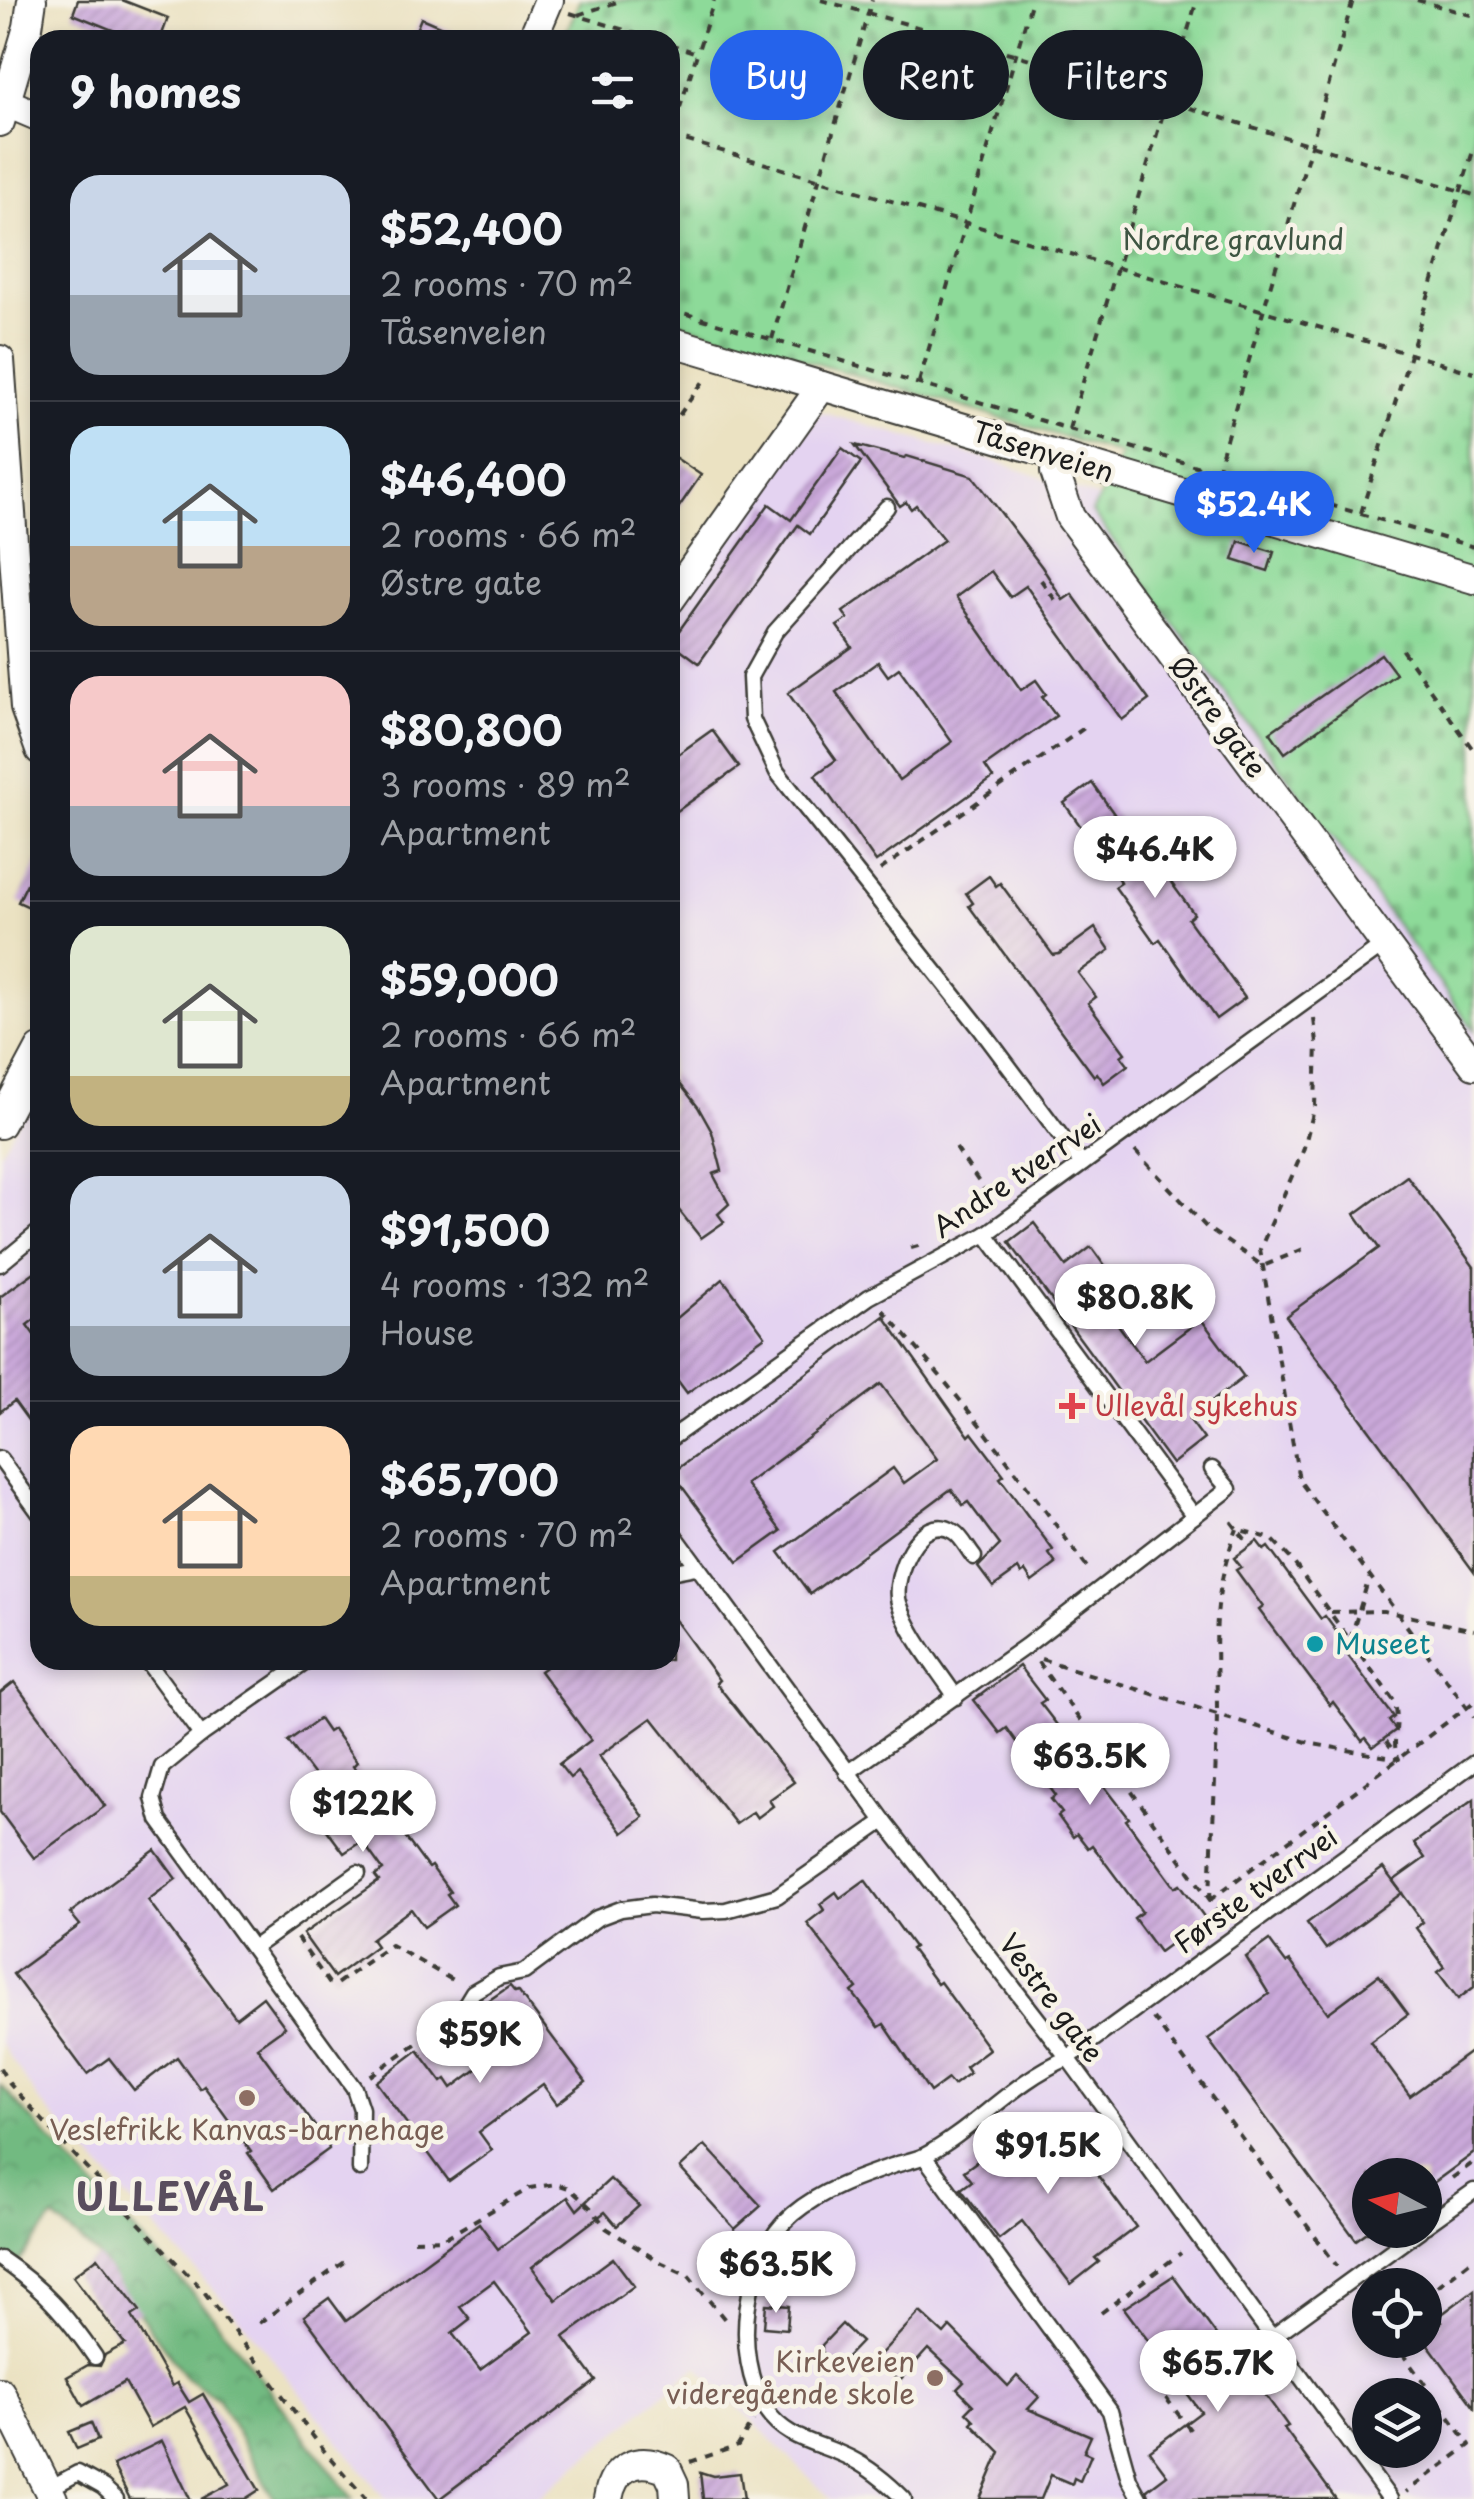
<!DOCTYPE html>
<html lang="en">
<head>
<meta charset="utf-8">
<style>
  body { margin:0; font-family:"Playpen Sans",sans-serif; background:#20242c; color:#f1f3f6; height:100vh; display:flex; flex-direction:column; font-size:38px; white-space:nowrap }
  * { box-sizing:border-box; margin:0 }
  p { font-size:32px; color:#9ea1a6 }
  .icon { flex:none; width:55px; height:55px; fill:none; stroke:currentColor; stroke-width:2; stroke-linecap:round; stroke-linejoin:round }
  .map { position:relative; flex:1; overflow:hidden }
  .drawer { position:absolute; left:30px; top:30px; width:650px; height:1640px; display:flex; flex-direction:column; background:#171b24; border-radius:30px; box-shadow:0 5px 15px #0003 }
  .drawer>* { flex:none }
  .guide { position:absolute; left:710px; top:30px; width:612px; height:90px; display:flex; gap:20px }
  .needle { width:65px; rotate:277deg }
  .fabs { position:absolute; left:1352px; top:2158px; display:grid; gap:20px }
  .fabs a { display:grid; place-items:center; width:90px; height:90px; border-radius:50%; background:#171b24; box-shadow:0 5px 15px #0003; font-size:50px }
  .price { position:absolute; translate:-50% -85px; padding:0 22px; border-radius:35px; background:#fff; color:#222; font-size:32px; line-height:65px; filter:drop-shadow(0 2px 5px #0008) }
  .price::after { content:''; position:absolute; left:50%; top:60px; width:30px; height:22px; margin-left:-15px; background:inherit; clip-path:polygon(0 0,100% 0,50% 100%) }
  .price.on { background:#2563eb; color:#fff }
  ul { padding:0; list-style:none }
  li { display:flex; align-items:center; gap:30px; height:250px; padding:0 40px }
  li+li { border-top:2px solid #363941 }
  li span { display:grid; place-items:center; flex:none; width:280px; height:200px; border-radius:30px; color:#555 }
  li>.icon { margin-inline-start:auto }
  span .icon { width:120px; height:120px; fill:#fffc; stroke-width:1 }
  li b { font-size:42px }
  h2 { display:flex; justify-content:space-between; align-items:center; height:120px; padding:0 40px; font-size:42px }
  .tag { padding:0 35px; border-radius:45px; background:#171b24; box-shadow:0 5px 15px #0003; font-size:35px; line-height:90px }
  .tag.on { background:#2563eb; color:#fff }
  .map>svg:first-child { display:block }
</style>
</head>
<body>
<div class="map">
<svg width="1474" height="2499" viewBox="0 0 1474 2499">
  <defs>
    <pattern id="forest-crowns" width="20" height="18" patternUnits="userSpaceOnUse" patternTransform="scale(2.5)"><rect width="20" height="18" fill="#72ba81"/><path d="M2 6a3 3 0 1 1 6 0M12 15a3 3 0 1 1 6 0" fill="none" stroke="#629f6f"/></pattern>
    <pattern id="cemetery-stones" width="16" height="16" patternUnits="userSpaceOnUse" patternTransform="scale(2.5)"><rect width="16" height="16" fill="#8dda99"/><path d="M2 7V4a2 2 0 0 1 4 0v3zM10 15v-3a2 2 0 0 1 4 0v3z" fill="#79ba83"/></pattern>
    <pattern id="building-hatch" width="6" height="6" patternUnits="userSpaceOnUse" patternTransform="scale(2.5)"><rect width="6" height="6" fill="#caa9da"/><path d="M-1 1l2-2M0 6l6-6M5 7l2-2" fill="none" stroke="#ad91ba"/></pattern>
  </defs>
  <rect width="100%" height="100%" fill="#f7f3e8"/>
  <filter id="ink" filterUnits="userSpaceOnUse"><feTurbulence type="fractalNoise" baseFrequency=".01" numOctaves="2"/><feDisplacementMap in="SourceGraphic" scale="20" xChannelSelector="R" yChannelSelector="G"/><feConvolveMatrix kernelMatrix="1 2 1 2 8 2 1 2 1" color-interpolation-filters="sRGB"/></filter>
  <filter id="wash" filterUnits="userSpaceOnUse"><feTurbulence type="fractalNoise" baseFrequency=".0048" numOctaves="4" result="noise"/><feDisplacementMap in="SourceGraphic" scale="40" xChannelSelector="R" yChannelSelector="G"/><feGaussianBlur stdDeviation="2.25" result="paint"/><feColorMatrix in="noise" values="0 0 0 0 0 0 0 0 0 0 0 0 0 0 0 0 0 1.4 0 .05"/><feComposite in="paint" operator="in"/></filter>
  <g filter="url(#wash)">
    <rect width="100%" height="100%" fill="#ebe2c2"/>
    <path fill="#e4d3f1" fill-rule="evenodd" d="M820,412L1001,463L1098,498L1092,513L1474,1030V2499H831L697,2366L536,2499H385L243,2322L39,2101L0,2042V1153L40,1085V1660H670V618ZM1370,2175H1425V2230H1370ZM1370,2285H1425V2340H1370ZM1370,2395H1425V2450H1370Z"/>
    <path fill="url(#forest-crowns)" stroke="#476b4e" stroke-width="2.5" d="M0,2085L209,2311L353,2499H274L218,2399L185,2376L97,2255L54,2218L16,2266L0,2254Z"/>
    <path fill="url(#cemetery-stones)" stroke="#547b5a" stroke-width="2.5" d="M580,0H1474V1030L1092,512L1121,454L670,320V40H563Z"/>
    <g id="blocks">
      <g fill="url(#building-hatch)" fill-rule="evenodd">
        <path d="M78,0H122L168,18L160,40H137L73,14Z"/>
        <path d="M421,18L472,40H412Z"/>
        <path d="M855,445L904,458L907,456L973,476L1042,567L1063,600L1072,594L1149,700L1122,720L1026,586L1010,597L991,571L956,597L1021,690L1036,680L1046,694L1042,697L1056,716L985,766L993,778L876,862L815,775L836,760L788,693L852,647L837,626L848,619L843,612L944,540L916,505L911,509L906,502L900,506ZM878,662L888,676L899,668L952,742L899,780L836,692Z"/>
        <path d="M842,448L861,462L810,534L798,525L699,663L671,642L769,504L791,520Z"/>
        <path d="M670,454L701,475L670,520Z"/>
        <path d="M1239,541L1274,552L1268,571L1233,560Z"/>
        <path d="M1381,654L1396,674L1285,753L1270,732Z"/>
        <path d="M712,730L739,767L670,816V760Z"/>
        <path d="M1092,783L1149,863L1154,859L1194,914L1188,919L1245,998L1216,1019L1160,939L1155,943L1115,887L1121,883L1064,803Z"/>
        <path d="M40,857V912L18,902Z"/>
        <path d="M989,876L996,886L1000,883L1053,955L1059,954L1095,928L1110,950L1078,973L1096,997L1088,1003L1125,1053L1121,1056L1128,1065L1104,1083L1097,1073L1094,1076L969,906L973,903L966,893Z"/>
        <path d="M670,1071L698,1107L712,1132L722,1171L713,1174L729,1204L718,1214L724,1222L701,1238L670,1199Z"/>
        <path d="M1407,1176L1474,1267V1572L1286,1316L1379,1248L1355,1214Z"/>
        <path d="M1034,1223L1066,1266L1091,1247L1109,1272L1090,1287L1145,1361L1201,1319L1244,1377L1189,1419L1204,1439L1172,1464L1009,1242Z"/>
        <path d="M40,1268V1315L27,1325L40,1343V1437L14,1401L0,1412V1297Z"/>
        <path d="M723,1279L765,1336L687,1393L670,1370V1324Z"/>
        <path d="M884,1316L969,1436L972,1433L1004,1475L1000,1478L1053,1550L1049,1554L1056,1564L1032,1582L1025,1571L1021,1574L1018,1569L993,1587L978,1567L1000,1545L968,1502L963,1505L951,1489L810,1594L779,1552L893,1468L904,1483L937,1459L881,1384L746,1484L781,1531L738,1562L672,1473Z"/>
        <path d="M1257,1541L1264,1550L1268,1547L1321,1619L1325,1616L1344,1642L1340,1645L1394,1717L1389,1721L1396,1730L1373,1747L1366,1738L1362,1741L1333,1702L1330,1705L1259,1610L1263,1607L1236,1570L1241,1567L1234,1558Z"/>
        <path d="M670,1613L719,1680L716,1683L794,1782L769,1800L773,1806L757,1818L753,1812L736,1824L652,1718L599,1756L644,1817L623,1833L577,1772L570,1778L559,1764L591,1740L540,1671L555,1660H670Z"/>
        <path d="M1019,1666L1045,1700L1040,1703L1129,1818L1126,1820L1175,1887L1180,1884L1205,1918L1159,1952L1134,1918L1142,1912L1092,1845L1088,1848L1077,1834L1073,1837L1058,1816L1062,1813L1051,1799L1056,1796L1007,1728L1000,1733L974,1700Z"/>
        <path d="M14,1682L105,1806L34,1858L0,1812V1693Z"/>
        <path d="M319,1719L328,1732L333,1729L357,1762L353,1766L428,1868L431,1866L450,1892L447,1894L455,1905L424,1927L411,1909L371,1939L376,1946L334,1977L303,1934L379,1881L375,1876L383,1870L362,1841L344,1853L304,1799L322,1786L288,1741Z"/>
        <path d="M1474,1799V1987L1458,1999L1438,1972L1445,1967L1416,1928L1423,1922L1393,1881L1425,1858L1414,1843Z"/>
        <path d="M155,1850L176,1879L148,1900L236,2018L263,1997L285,2027L257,2047L328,2144L329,2149L274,2189L248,2153L251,2151L204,2086L200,2089L177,2057L134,2090L109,2058L87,2074L13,1974L80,1925L70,1913Z"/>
        <path d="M1383,1868L1402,1893L1326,1949L1307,1923Z"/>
        <path d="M865,1880L914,1947L911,1949L937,1984L940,1982L989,2049L965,2067L969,2073L953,2085L948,2079L930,2092L884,2024L879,2027L852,1992L857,1988L807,1923L824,1910L820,1904L836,1892L840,1898Z"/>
        <path d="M1269,1940L1286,1963L1290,1961L1328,2013L1379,1975L1408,2014L1370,2042L1410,2096L1474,2049V2153L1425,2189V2175H1370V2230L1356,2240L1208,2039L1269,1994L1246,1957Z"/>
        <path d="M510,1986L515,1992L518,1991L586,2082L557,2104L543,2085L479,2132L492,2150L449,2181L376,2082L418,2050L442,2082L446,2079L452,2088L506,2047L484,2017L491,2011L485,2003Z"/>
        <path d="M1038,2116L1046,2127L1056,2119L1136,2227L1095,2258L1099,2262L1071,2284L1022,2221L999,2239L961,2189L972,2181L964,2171Z"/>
        <path d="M705,2145L761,2206L735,2229L680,2168Z"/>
        <path d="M610,2179L639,2206L617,2226L605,2212L532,2267L556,2300L613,2258L634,2286L564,2337L596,2381L439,2499L304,2316L329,2298L346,2321L479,2223L498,2249L568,2197L577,2210ZM494,2281L532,2332L480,2370L452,2333L470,2319L460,2306Z"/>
        <path d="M98,2257L140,2311L132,2316L172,2386L177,2383L189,2402L203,2394L259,2490L245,2499H201L229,2484L185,2407L150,2427L125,2382L83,2406L67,2377L88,2365L100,2366L105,2355L125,2344L73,2276Z"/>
        <path d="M1173,2276L1253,2385L1256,2382L1288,2426L1284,2428L1336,2499H1150L1147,2490L1167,2475L1149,2451L1201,2412L1124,2308Z"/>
        <path d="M1474,2290V2407L1425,2340V2334L1442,2322L1438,2317Z"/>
        <path d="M766,2304L789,2306L787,2329L764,2327Z"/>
        <path d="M920,2312L944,2334L950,2327L1008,2386L1017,2376L1039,2397L1028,2409L1091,2436L1084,2452L1091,2455L1080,2481L1074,2478L1072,2484L1051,2475L1041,2499H980L1000,2452L971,2423L974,2420L966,2412L973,2405L957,2389L964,2382L928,2349L899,2381L876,2359Z"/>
        <path d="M842,2324L861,2342L837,2367L822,2352V2345Z"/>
        <path d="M91,2423L98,2440L77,2449L69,2432Z"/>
        <path d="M162,2441L190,2499H130L113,2465Z"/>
        <path d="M700,2472L713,2476L740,2473L744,2499H703Z"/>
      </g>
    </g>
  </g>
  <g filter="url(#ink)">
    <use href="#blocks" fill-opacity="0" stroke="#3b3a35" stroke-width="2.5"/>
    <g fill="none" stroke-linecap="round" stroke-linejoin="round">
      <defs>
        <g id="lane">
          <path d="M887,507L775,632L750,677L752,719L777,772L980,1028L1082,1164"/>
          <path d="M986,1234L1194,1516"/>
          <path d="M0,1264L40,1231"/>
          <path d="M670,1439L869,1297L986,1234L1385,944"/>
          <path d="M0,1459L40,1514"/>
          <path d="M670,1529L884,1821L1068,2058L1390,2499"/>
          <path d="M670,1572L696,1567"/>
          <path d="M146,1660L201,1735"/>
          <path d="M309,1660L201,1735L162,1767L153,1798L159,1820L354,2088L361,2109L360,2169"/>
          <path d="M956,1697C936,1667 910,1637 899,1603C891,1577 920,1509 954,1532C962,1537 968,1550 974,1557"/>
          <path d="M847,1773L1026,1646L1229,1489L1212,1469"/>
          <path d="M253,1948L358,1873"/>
          <path d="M479,2047L459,2015L473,1992L499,1977L524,1972L597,1918L621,1909L652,1905L703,1911L726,1910L777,1896L884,1821"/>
          <path d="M924,2156L1110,2411L1129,2479L1140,2499"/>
          <path d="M1425,2226L1474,2191"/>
          <path d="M0,2259C43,2288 66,2315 95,2357"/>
          <path d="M1271,2338L1420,2230"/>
          <path d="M48,2489L78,2473L103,2487L116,2499"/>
          <path d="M904,2499C887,2482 870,2468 850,2458C819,2442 787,2441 766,2410C731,2355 743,2256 793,2214C821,2190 860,2177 895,2165C904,2162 915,2160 924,2156C974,2130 1013,2081 1068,2058L1474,1763"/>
        </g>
        <g id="street">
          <path d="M532,40L549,0"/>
          <path d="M0,100L40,117"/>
          <path d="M0,122L28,27L32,0"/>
          <path d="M670,341L1474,579"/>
          <path d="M0,360L25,708L40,750"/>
          <path d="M1058,456L1055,472L1070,517L1474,1065"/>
          <path d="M670,600L822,386"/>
          <path d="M0,1124L40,1049"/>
          <path d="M0,2392L53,2499"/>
          <path d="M608,2499C613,2467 637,2455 667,2469L674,2484L675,2499"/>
        </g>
      </defs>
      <use href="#lane" stroke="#3b3a35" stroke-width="19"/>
      <use href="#street" stroke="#3b3a35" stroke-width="32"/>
      <g stroke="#3b3a35" stroke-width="4" stroke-dasharray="8 8" stroke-linecap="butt">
        <path d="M821,0L1017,55L1474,195"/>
        <path d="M1417,0L1474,16"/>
        <path d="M570,13L656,40"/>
        <path d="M578,15L623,0"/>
        <path d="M670,44L697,53"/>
        <path d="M671,136L1474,373"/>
        <path d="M670,139L714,0"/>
        <path d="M670,309L1069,429L1474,547"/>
        <path d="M772,339L872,0"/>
        <path d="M919,382L1032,0"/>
        <path d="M670,428L705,379"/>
        <path d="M1069,429L1197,0"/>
        <path d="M1217,471L1353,0"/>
        <path d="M1361,513L1474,148"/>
        <path d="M1041,580L1058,604"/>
        <path d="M1402,650L1474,751"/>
        <path d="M880,870L1090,724"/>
        <path d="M1314,1019L1317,1043L1315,1106L1303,1151L1260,1249L1299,1480L1474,1717"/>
        <path d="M956,1148L995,1206"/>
        <path d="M1135,1151L1207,1228L1263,1266L1306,1248"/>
        <path d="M911,1248L925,1244"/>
        <path d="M883,1310C958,1393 1025,1482 1091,1573"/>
        <path d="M1240,1533L1250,1545"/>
        <path d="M1331,1612L1384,1611L1474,1630"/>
        <path d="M1350,1640L1369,1578"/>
        <path d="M1041,1659L1313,1744L1399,1759C1389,1742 1402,1724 1394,1701L1291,1559L1272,1539L1237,1529L1227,1516"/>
        <path d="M1038,1662L1210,1900L1216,1910L1206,1933"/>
        <path d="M1386,1741L1393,1750"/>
        <path d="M1210,1900C1212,1838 1216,1775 1217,1713C1217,1641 1210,1599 1237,1529"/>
        <path d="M1210,1900L1474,1702"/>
        <path d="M297,1938L329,1983L335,1985L391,1945L456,1982"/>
        <path d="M1153,2018L1337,2266"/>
        <path d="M0,2068L8,2082L66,2146L205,2293L325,2452L366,2499"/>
        <path d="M370,2076L444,2024"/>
        <path d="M1452,2178L1474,2162"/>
        <path d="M414,2240L443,2239L530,2188L556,2184L569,2188L592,2209L606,2228L658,2261L688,2275L727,2322"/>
        <path d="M1425,2296L1474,2258"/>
        <path d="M1360,2298L1370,2311"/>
        <path d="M1101,2313L1181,2253"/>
        <path d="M259,2323L348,2259"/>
        <path d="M1392,2340L1470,2445L1406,2492"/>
        <path d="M1166,2398L1191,2431"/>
        <path d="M690,2462L738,2446L753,2420"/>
      </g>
      <use href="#lane" stroke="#fff" stroke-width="14"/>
      <use href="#street" stroke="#fff" stroke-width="28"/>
    </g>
  </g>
  <path fill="#e0444e" stroke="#f7f3e8" stroke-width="4" d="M1067 1391h10v10h10v10h-10v10h-10v-10h-10v-10h10z"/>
  <circle fill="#0f9aa8" stroke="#f7f3e8" stroke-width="4" cx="1315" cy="1644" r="10"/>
  <g fill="#8d6e63" stroke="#f7f3e8" stroke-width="4">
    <circle cx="247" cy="2098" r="10"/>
    <circle cx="935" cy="2378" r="10"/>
  </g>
  <g text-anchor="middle" stroke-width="9" stroke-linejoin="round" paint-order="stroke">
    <g font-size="28" fill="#3e5542" stroke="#f7f3e8">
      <text x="1233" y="250">Nordre gravlund</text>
    </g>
    <g font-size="28" fill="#1c1c1c" stroke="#f7f3e8">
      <text transform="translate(1043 452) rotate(17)" y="10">Tåsenveien</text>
      <text transform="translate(1218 717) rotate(54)" y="10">Østre gate</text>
      <text transform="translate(1017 1176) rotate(-34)" y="10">Andre tverrvei</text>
      <text transform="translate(1256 1890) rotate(-36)" y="10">Første tverrvei</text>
      <text transform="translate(1051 1998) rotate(53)" y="10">Vestre gate</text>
    </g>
    <g font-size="28" fill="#be3a42" stroke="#f7f3e8" text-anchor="start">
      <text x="1094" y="1416">Ullevål sykehus</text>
    </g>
    <g font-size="28" fill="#0d838f" stroke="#f7f3e8" text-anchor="start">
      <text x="1335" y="1654">Museet</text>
    </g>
    <g font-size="28" fill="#785e54" stroke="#f7f3e8">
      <text x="247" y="2140">Veslefrikk Kanvas-barnehage</text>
      <text x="915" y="2372" text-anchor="end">Kirkeveien<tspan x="915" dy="32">videregående skole</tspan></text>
    </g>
    <g font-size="38" font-weight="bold" letter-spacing="2.5" fill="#594d5e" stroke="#f7f3e8">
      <text x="171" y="2211">ULLEVÅL</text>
    </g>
  </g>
</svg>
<div class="fabs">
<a><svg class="needle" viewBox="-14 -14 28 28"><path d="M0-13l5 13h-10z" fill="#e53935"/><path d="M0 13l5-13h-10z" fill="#9ea1a6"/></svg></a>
<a><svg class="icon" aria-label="locate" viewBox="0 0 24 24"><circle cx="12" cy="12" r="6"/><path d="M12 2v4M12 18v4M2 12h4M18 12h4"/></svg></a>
<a><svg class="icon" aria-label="layers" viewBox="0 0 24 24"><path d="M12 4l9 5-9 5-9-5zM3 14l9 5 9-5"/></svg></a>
</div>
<b class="price on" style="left:1254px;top:556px">$52.4K</b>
<b class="price" style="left:1155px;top:901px">$46.4K</b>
<b class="price" style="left:1135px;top:1349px">$80.8K</b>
<b class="price" style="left:1090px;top:1808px">$63.5K</b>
<b class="price" style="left:363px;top:1855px">$122K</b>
<b class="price" style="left:480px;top:2086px">$59K</b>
<b class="price" style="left:1048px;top:2197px">$91.5K</b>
<b class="price" style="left:776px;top:2316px">$63.5K</b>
<b class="price" style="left:1218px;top:2415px">$65.7K</b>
<div class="guide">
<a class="tag on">Buy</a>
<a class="tag">Rent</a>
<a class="tag">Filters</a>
</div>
<section class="drawer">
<h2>9 homes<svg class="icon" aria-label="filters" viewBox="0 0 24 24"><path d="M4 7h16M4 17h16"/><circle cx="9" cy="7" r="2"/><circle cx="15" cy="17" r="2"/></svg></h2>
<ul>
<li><span style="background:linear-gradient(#c9d6e8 60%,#9aa5b1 0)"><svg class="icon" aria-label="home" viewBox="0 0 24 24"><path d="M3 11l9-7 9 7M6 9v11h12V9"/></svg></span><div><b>$52,400</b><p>2 rooms · 70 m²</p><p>Tåsenveien</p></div></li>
<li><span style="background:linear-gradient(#bfe0f5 60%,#b9a48a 0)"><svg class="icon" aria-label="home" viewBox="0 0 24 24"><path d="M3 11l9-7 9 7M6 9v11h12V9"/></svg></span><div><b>$46,400</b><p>2 rooms · 66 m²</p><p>Østre gate</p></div></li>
<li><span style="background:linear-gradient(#f6c9c9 65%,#9aa5b1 0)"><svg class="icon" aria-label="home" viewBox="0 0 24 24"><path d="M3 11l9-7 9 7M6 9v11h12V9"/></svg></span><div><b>$80,800</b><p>3 rooms · 89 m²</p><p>Apartment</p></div></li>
<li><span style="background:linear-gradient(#dfe7d0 75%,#c2b280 0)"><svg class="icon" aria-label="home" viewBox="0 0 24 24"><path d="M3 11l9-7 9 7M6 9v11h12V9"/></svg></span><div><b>$59,000</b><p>2 rooms · 66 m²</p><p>Apartment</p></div></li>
<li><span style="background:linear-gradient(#c9d6e8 75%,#9aa5b1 0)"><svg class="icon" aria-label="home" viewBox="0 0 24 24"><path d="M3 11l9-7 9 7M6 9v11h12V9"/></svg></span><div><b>$91,500</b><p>4 rooms · 132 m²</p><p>House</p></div></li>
<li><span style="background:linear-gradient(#ffd9b3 75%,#c2b280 0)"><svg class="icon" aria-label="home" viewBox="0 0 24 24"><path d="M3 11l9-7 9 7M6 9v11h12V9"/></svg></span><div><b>$65,700</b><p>2 rooms · 70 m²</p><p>Apartment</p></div></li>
</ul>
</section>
</div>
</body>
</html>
